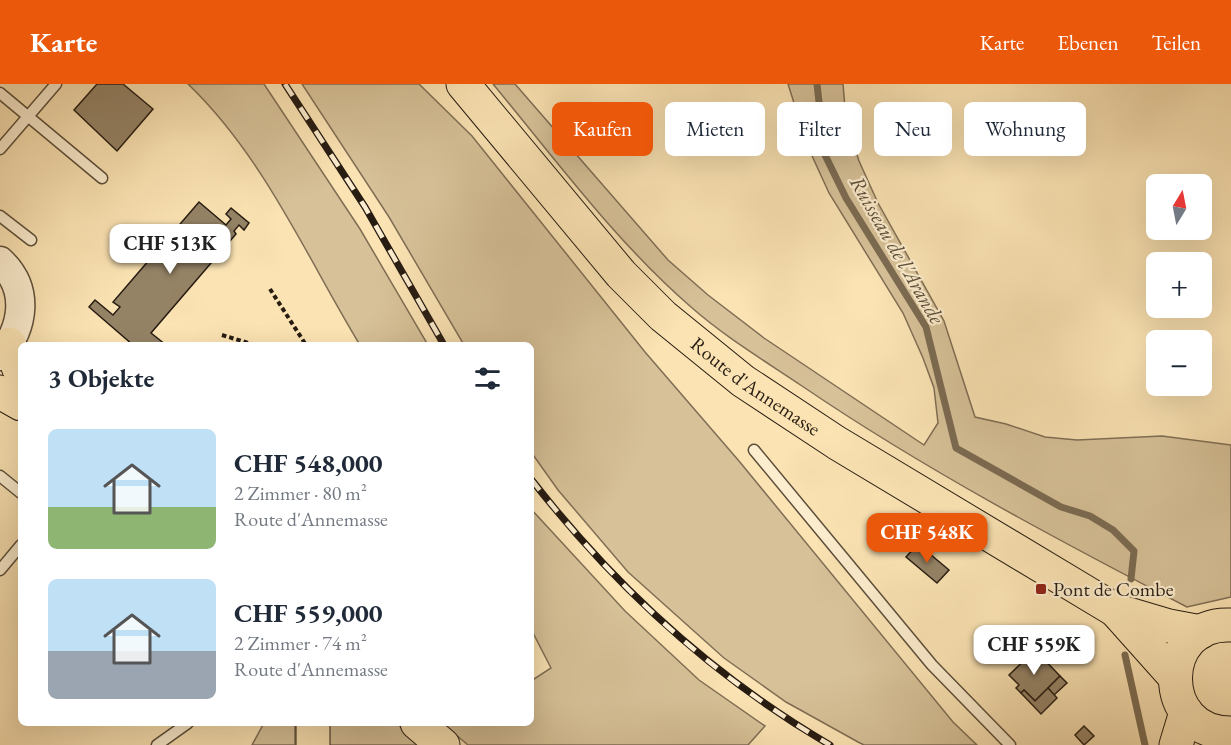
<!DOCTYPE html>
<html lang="de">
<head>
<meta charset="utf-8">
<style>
  body { margin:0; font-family:"EB Garamond",serif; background:#f6f6f7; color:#1f2937; height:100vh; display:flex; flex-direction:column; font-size:22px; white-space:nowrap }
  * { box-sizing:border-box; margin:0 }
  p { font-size:20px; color:#747a83 }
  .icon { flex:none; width:33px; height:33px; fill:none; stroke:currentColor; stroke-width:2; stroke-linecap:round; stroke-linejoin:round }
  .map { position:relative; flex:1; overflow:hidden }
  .panel { position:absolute; left:18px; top:258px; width:516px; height:384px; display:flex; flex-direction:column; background:#fff; border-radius:9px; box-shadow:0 6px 24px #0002 }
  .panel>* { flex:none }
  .hud { position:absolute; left:552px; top:18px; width:570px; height:54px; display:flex; gap:12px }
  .needle { width:39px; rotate:10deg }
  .buttons { position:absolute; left:1146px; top:90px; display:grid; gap:12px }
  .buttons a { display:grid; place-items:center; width:66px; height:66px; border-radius:9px; background:#fff; box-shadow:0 6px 24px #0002; font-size:30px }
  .price { position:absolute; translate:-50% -51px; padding:0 14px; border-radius:12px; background:#fff; color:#222; font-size:20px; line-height:39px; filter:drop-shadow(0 2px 3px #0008) }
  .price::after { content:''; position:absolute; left:50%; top:36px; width:18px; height:14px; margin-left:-9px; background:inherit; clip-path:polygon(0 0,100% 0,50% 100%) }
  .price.on { background:#ea580c; color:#fff }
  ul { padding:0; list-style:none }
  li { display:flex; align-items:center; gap:18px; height:150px; padding:0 30px }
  li span { display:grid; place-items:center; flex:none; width:168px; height:120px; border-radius:9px; color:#555 }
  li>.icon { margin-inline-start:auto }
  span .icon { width:72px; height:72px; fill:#fffc; stroke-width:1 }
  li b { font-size:26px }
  h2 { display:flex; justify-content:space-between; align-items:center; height:72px; padding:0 30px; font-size:26px }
  .chip { padding:0 21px; border-radius:9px; background:#fff; box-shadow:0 6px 24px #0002; font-size:21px; line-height:54px }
  .chip.on { background:#ea580c; color:#fff }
  header { display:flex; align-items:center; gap:36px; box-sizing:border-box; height:84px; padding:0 30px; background:#ea580c; color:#fff }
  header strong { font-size:28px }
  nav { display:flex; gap:33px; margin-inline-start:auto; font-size:21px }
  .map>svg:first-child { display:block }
</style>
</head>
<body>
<header>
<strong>Karte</strong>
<nav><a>Karte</a><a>Ebenen</a><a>Teilen</a></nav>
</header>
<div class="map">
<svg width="1231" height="661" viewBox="0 0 1231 661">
  <rect width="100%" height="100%" fill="#fbe3b3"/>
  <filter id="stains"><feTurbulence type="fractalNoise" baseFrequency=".00333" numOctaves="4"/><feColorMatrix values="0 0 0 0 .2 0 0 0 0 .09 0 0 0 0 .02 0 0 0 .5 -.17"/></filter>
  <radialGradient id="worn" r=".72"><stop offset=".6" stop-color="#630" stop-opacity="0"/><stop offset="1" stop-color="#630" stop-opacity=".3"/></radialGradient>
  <g fill="#d7c198" stroke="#7f6e55" stroke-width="1.5">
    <path d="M188,0H264L360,145L428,261H360C306,172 264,73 188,0Z"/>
    <path d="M302,0H419L472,52L645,268L739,377L953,638L977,661H864L858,658L786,618L724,574L628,488L558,406L531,368V261H464L389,133Z"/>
    <path d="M493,0H515L668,176L708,211L764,254L924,361L938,339L934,304L923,274L903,229L829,109L808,63L788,0H843L846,36L859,77L878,119L944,237L975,333L1006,340L1045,353L1077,356L1162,352L1231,361V513L1187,523C1056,455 924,385 802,302C765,277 725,253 691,223C616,158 556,76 493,0Z"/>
    <path d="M531,425L625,527L699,596L765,642L748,661H468L442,639H531V597L551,584L531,545Z"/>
    <path d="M264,639H295V661H252Z"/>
    <path d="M326,639H396L422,661H326Z"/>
  </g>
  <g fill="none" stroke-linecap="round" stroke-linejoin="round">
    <g stroke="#7b6b52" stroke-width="7">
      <path d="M817,0L825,71L846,114L926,243L956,364L1061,423L1090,432L1113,446L1134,467L1131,495"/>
      <path d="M1125,571L1145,661"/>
    </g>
  </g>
  <g fill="#958366" stroke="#271c12" stroke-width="1.5">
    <path d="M97,0H123L153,25L117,67L74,26Z"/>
    <path d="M199,118L226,141L231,135L226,130L231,124L249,139L244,146L239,141L234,147L236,150L151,249L166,261H133L89,223L95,216L113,231L120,223L113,218Z"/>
    <path d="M918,460L949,486L937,499L906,473Z"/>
    <path d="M1030,562L1035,566L1022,578L1018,574Z"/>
    <path d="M1035,566L1060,592L1035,617L1024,606L1021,609L1016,604L1019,601L1009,591Z"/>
    <path d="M1060,592L1067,599L1054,611L1048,604Z"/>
    <path d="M1048,604L1057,614L1041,630L1021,609L1024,606L1035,617Z"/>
    <path d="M1084,642L1094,652L1084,661L1075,651Z"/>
  </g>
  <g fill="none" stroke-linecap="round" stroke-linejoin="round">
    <defs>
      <g id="service">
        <path d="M0,9L102,94"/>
        <path d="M0,65L56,0"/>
        <path d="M0,132L31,156"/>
        <path d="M754,366L932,581L1010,661"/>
        <path d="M0,392L21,409"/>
        <path d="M0,486L21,461"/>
        <path d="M157,661L188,639"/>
      </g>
      <path id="tertiary" d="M0,177C30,205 24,243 0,272"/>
      <g id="primary">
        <path id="s1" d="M463,0L621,190L663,232L743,297L837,359L1115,526L1169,542L1201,548"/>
        <path d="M1116,527L1174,592"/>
        <path d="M1231,541C1158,537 1156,650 1231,649"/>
        <path d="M1176,661L1186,628"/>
      </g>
      <g id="motorway">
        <path d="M9,260L21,290"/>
        <path d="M0,308L21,320"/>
        <path d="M313,639V661"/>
        <path d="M417,639L443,661"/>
      </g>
    </defs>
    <use href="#service" stroke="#5c4e3a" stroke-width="13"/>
    <use href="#tertiary" stroke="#5c4e3a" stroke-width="31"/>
    <use href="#primary" stroke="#271c12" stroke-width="35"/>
    <use href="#motorway" stroke="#271c12" stroke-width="35"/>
    <g stroke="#271c12" stroke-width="4" stroke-dasharray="4.5 3" stroke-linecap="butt">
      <path d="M270,205L306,261"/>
      <path d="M222,251L255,261"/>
    </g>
    <use href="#service" stroke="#fcedce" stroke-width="10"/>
    <use href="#tertiary" stroke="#fcedce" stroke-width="28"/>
    <use href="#primary" stroke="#fbe3b3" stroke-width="33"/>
    <use href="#motorway" stroke="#fbe3b3" stroke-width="33"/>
    <defs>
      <g id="rail">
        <path d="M285,0L365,123L444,261"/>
        <path d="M531,395C615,503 712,592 830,661"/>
      </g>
    </defs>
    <use href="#rail" stroke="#271c12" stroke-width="7"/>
    <use href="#rail" stroke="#fcedce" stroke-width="4.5" stroke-dasharray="14" stroke-linecap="butt"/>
  </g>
  <rect fill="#8f2418" stroke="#fcedce" stroke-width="2" x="1035" y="499" width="12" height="12" rx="3"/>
  <g text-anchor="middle" stroke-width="4.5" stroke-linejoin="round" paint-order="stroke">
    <g font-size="20" fill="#271c12" stroke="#fcedce">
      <text dy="7" stroke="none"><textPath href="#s1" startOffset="423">Route d'Annemasse</textPath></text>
    </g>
    <g font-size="20" fill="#271c12" stroke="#fcedce" text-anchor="start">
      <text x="1053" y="512">Pont de Combe</text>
    </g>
    <g font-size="21" font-style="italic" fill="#5f503c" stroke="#fcedce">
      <text transform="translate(897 166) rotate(60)" y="7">Ruisseau de l'Arande</text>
    </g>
  </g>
  <rect width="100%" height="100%" filter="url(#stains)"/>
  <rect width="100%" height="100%" fill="url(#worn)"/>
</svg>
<div class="buttons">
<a><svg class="needle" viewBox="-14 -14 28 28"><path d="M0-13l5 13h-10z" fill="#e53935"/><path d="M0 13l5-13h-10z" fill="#747a83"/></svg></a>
<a>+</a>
<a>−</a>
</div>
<b class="price" style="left:170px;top:191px">CHF 513K</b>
<b class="price on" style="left:927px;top:480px">CHF 548K</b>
<b class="price" style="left:1034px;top:592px">CHF 559K</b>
<div class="hud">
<a class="chip on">Kaufen</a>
<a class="chip">Mieten</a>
<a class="chip">Filter</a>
<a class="chip">Neu</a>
<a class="chip">Wohnung</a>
</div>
<section class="panel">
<h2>3 Objekte<svg class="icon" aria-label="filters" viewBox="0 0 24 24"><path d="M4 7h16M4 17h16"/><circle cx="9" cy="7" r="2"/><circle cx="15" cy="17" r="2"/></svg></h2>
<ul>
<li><span style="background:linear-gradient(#bfe0f5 65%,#8fb573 0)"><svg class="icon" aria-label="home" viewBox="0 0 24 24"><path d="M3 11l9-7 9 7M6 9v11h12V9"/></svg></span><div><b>CHF 548,000</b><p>2 Zimmer · 80 m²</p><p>Route d'Annemasse</p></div></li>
<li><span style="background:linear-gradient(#bfe0f5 60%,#9aa5b1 0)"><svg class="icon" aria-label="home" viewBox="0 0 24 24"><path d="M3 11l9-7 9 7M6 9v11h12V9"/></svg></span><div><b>CHF 559,000</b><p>2 Zimmer · 74 m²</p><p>Route d'Annemasse</p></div></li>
</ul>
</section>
</div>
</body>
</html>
